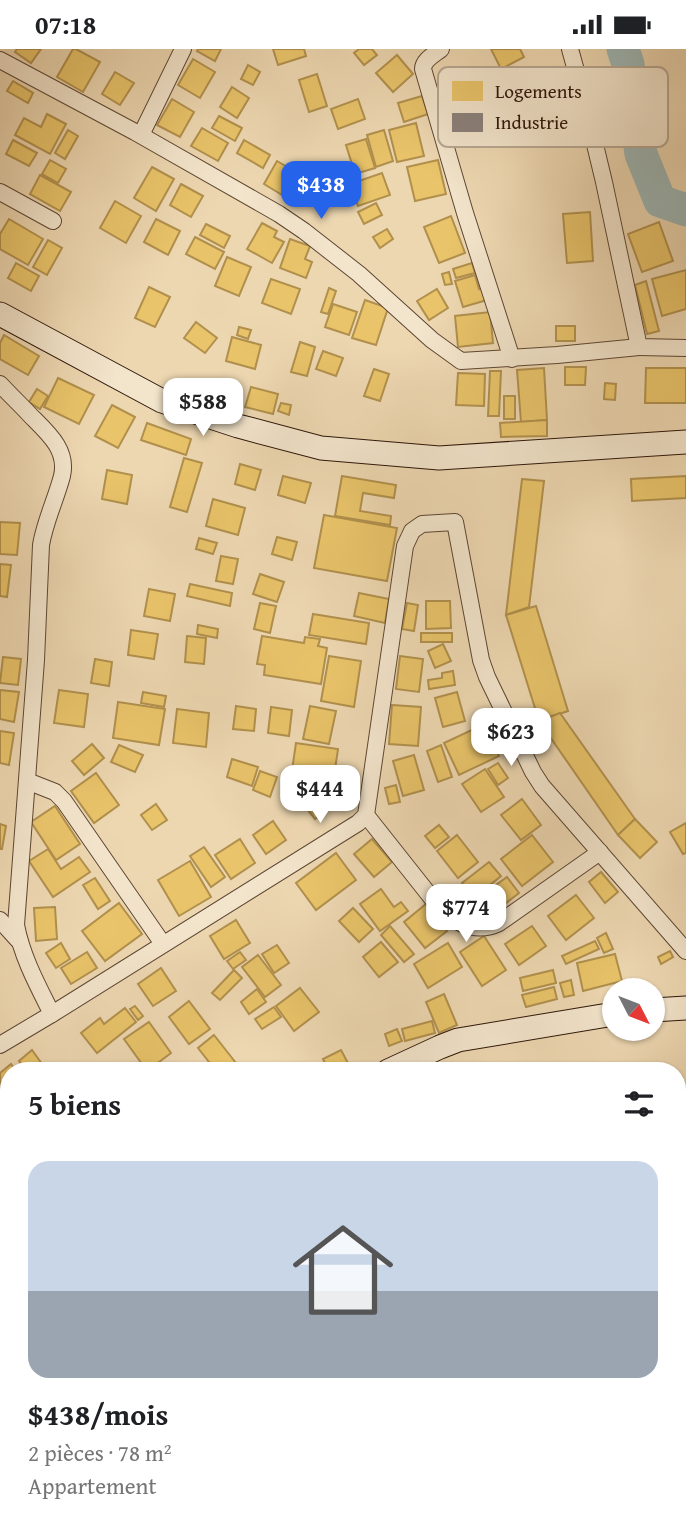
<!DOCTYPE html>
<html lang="fr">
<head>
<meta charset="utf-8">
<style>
  body { margin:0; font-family:"Gentium Book Plus",serif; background:#f2f2f2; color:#202124; height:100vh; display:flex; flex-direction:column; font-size:26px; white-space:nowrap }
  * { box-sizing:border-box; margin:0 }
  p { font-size:23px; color:#757577 }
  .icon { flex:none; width:38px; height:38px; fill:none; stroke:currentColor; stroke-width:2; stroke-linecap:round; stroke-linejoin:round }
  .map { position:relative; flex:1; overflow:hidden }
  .drawer { position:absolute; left:0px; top:1013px; width:686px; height:471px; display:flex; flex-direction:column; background:#fff; border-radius:28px 28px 0 0; box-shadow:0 2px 5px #0004 }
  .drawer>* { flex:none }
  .needle { width:46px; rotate:132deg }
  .buttons { position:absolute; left:602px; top:929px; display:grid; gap:14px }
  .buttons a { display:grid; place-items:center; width:63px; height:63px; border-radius:50%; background:#fff; box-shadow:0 2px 5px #0004; font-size:35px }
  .price { position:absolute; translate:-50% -60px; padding:0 16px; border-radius:14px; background:#fff; color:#222; font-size:23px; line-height:46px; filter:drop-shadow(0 2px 4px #0008) }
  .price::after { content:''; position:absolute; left:50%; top:42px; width:21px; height:16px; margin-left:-10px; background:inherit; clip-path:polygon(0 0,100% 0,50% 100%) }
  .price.active { background:#2563eb; color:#fff }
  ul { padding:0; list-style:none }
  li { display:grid; align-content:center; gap:14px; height:371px; padding:0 28px }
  li span { display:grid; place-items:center; height:217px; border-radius:21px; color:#555 }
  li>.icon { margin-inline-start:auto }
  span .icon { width:126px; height:126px; fill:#fffc; stroke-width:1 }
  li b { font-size:30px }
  h2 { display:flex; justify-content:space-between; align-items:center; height:84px; padding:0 28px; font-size:30px }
  .status { display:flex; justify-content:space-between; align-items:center; height:49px; padding:0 35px; background:#fff; direction:ltr }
  .status svg { height:19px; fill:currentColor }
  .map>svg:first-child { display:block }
</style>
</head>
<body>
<div class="status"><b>07:18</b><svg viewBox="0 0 49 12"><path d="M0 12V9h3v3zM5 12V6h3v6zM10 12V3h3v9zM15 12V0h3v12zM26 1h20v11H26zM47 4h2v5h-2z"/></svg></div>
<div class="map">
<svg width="686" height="1483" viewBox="0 0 686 1483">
  <rect width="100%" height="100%" fill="#edd7b1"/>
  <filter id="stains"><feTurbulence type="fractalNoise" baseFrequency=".00286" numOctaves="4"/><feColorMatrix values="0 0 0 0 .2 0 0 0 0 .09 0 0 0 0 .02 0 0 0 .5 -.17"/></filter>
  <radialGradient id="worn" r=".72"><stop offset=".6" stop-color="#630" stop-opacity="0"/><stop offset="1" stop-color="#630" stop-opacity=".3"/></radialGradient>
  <g fill="#e9c46a" stroke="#b1904d" stroke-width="2">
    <path d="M17,0H41L31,14L15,3Z"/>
    <path d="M73,0H76L100,13L83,43L57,28Z"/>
    <path d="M198,0H221L215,12L197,2Z"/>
    <path d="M273,0H304L306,7L278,16Z"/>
    <path d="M359,0H372L377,6L364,16L354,4Z"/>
    <path d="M491,0H520L524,8L501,20Z"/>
    <path d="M397,6L413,25L393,43L376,24Z"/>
    <path d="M193,10L215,23L200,49L178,36Z"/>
    <path d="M248,16L260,23L253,36L241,30Z"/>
    <path d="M115,23L134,34L120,56L102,45Z"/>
    <path d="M317,25L327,57L309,63L299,31Z"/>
    <path d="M13,32L33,44L28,54L7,42Z"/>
    <path d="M232,38L249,49L237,69L220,58Z"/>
    <path d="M422,47L428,65L404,73L398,54Z"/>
    <path d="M172,50L194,63L180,88L157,76Z"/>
    <path d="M358,50L365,70L338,80L331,60Z"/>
    <path d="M47,65L66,75L50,105L15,86L24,69L41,78Z"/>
    <path d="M219,67L242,79L235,92L212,79Z"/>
    <path d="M416,74L424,107L397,113L389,81Z"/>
    <path d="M202,79L228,94L218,112L191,97Z"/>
    <path d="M68,81L78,87L65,110L55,104Z"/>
    <path d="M384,81L393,112L376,118L367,86Z"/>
    <path d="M366,90L375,119L355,125L346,96Z"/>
    <path d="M13,91L37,104L29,117L6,105Z"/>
    <path d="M244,91L270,106L263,119L237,104Z"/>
    <path d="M50,111L66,120L58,134L42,125Z"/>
    <path d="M438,111L446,145L415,152L407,118Z"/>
    <path d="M277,112L301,126L287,149L264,135Z"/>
    <path d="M152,118L174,130L156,162L134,149Z"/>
    <path d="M382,124L390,146L358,157L350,135Z"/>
    <path d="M40,126L71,143L60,162L30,145Z"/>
    <path d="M181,135L203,147L191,168L170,156Z"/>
    <path d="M115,152L141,167L126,194L100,179Z"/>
    <path d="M376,154L382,166L364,175L358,163Z"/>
    <path d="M590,163L593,212L567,214L563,165Z"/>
    <path d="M451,167L465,204L439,214L424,178Z"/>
    <path d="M9,170L43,190L28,216L0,200V185Z"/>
    <path d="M156,170L180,182L168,206L144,193Z"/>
    <path d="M659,173L673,212L642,223L628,185Z"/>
    <path d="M262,174L277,182L274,188L284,193L272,214L247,200Z"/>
    <path d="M206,175L230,187L224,199L200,186Z"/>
    <path d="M387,180L393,190L380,199L373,188Z"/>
    <path d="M195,188L224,203L215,220L186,205Z"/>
    <path d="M290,190L310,197L305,210L312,213L306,229L280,219Z"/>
    <path d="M48,191L62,199L47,226L33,218Z"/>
    <path d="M227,208L251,218L239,247L215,237Z"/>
    <path d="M16,214L39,227L31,242L8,229Z"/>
    <path d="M472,214L475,224L456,229L453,220Z"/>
    <path d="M686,221V260L662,267L652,230Z"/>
    <path d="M449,223L452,235L445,236L442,225Z"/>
    <path d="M475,226L479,240L483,238L487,251L463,258L455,232Z"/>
    <path d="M271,230L300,240L291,265L262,254Z"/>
    <path d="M646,232L659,282L647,285L635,236Z"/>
    <path d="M149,238L170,248L155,278L135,269Z"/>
    <path d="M329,239L336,242L328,265L321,263Z"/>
    <path d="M437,240L448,259L429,271L417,252Z"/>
    <path d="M365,251L388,259L376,296L352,289Z"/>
    <path d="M333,255L357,263L349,286L325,278Z"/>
    <path d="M490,263L493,294L458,298L455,267Z"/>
    <path d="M196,273L217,289L205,304L184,289Z"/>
    <rect x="556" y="277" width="19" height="15"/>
    <path d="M239,278L251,281L248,290L237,286Z"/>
    <path d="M4,286L39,307L28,326L0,310V294Z"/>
    <path d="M232,288L261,296L255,320L226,312Z"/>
    <path d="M300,293L315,298L307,327L291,323Z"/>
    <path d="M323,302L343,309L336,327L316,320Z"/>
    <path d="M565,318H586L585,336H565Z"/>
    <path d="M544,319L547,371L521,373L517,321Z"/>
    <path d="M646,319H686V354H645Z"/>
    <path d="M374,320L389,325L380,352L364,347Z"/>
    <path d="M490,322H501L499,367H488Z"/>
    <path d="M458,324L485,325L484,357L456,356Z"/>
    <path d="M58,329L94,346L79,375L44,358Z"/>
    <path d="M605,334L616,335L615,351L604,350Z"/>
    <path d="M251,338L278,345L273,365L245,358Z"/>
    <path d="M37,340L48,347L40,360L29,353Z"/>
    <rect x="504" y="347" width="11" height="23"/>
    <path d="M281,354L291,356L289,366L278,362Z"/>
    <path d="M112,356L135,368L118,399L95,387Z"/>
    <path d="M547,371V387L501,388L500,374Z"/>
    <path d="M147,374L191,390L186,406L141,391Z"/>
    <path d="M184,409L202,414L187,463L170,458Z"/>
    <path d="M240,415L261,421L255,441L235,435Z"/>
    <path d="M107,421L132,426L127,455L102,450Z"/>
    <path d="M283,427L311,434L305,454L278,446Z"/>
    <path d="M342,427L396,436L394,449L363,444L360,462L391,467L390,476L335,467Z"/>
    <path d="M686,427V449L632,452L631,430Z"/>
    <path d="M522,430L544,432L529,558L506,566Z"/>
    <path d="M213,450L245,459L238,486L206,477Z"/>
    <path d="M324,466L397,479L387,532L314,519Z"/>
    <path d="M0,473L20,474L17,506L0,505Z"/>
    <path d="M277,488L297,493L292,511L272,505Z"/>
    <path d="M199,489L217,494L213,505L196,500Z"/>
    <path d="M221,507L238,510L233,535L216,532Z"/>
    <path d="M0,515L11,516L7,548L0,547Z"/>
    <path d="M260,525L284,533L277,553L253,545Z"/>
    <path d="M190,535L232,544L230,557L187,547Z"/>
    <path d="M149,540L175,545L170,572L144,567Z"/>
    <path d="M359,544L389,550L385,574L354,567Z"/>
    <path d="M426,552H450L451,579L426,580Z"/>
    <path d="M260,554L276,557L270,584L254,580Z"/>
    <path d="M407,554L418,556L414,582L402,580Z"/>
    <path d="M536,557L568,662L539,672L506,566Z"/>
    <path d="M313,565L369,574L366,595L309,586Z"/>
    <path d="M198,576L218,580L217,589L197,585Z"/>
    <path d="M131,581L158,585L154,610L128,606Z"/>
    <rect x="421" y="584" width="31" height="9"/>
    <path d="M187,587L206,589L204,615L185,613Z"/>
    <path d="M262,587L304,594L305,588L320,590L318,597L327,599L321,635L264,626L265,616L257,615Z"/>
    <path d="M443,595L451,612L435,619L428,602Z"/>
    <path d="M329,607L361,612L354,658L321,652Z"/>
    <path d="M400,607L423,610L419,643L396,640Z"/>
    <path d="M3,608L21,610L18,636L0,634Z"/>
    <path d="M95,610L112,613L109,637L91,634Z"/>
    <path d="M453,622L455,636L429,640L428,631L442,629V624Z"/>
    <path d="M0,641L19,643L14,673L0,670Z"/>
    <path d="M59,641L88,645L84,678L54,674Z"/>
    <path d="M143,643L166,647L164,658L141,654Z"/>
    <path d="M457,643L465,672L443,678L435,649Z"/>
    <path d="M118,653L165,660L159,696L113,689Z"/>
    <path d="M392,656L421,658L418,697L389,695Z"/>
    <path d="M236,657L256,660L254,682L233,680Z"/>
    <path d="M310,657L336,662L329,695L303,690Z"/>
    <path d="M271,658L292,661L289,687L268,684Z"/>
    <path d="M177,660L209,664L206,698L173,694Z"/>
    <path d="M560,664L635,770L618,786L539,672Z"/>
    <path d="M476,679L487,701L495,697L499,707L459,726L444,694Z"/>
    <path d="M0,682L14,684L9,716L0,714Z"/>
    <path d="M296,694L338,700L333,734L291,728Z"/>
    <path d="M92,695L104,709L84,726L72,712Z"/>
    <path d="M119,696L143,706L135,723L111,713Z"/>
    <path d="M441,696L452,728L438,733L427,702Z"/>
    <path d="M414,706L424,741L403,747L393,712Z"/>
    <path d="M232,710L258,718L252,737L227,728Z"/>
    <path d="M498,714L508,729L498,736L488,720Z"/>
    <path d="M485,720L504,748L481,763L462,735Z"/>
    <path d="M260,722L277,728L270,748L253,741Z"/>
    <path d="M96,724L119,756L94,774L71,742Z"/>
    <path d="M396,736L400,753L389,755L385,739Z"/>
    <path d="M321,740L333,755L315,770L303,755Z"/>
    <path d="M522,750L541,776L521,791L501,766Z"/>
    <path d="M156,755L167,771L152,781L141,766Z"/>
    <path d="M55,757L80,795L56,811L31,773Z"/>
    <path d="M635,770L657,793L640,809L618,786Z"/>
    <path d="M273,772L286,791L266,805L253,786Z"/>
    <path d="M686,774V804L683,805L670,783Z"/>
    <path d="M0,775L6,777L2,800H0Z"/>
    <path d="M439,776L449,788L435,799L425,787Z"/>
    <path d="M457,786L478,813L458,829L437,802Z"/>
    <path d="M532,786L553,813L522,837L501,810Z"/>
    <path d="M240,790L255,814L231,830L215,806Z"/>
    <path d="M372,790L392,813L374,828L354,805Z"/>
    <path d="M204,798L225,828L211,838L190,807Z"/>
    <path d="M48,800L61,820L79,808L90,823L53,848L29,812Z"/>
    <path d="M336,804L356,831L316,861L296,834Z"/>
    <path d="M190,812L211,848L179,867L158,831Z"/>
    <path d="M489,813L501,827L474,849L462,834Z"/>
    <path d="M601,823L618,843L605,854L589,833Z"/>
    <path d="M507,828L519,844L502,857L489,841Z"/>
    <path d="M95,829L110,852L98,860L83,836Z"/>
    <path d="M381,840L394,858L401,853L408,862L380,882L360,855Z"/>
    <path d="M576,846L594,869L566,891L548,867Z"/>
    <path d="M119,854L142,885L105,912L82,882Z"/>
    <path d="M426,855L447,882L425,899L404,873Z"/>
    <path d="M55,858L57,890L36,892L34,859Z"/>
    <path d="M353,859L373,880L359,893L339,872Z"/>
    <path d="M236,871L250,894L224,910L210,887Z"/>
    <path d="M390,877L414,905L404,913L381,886Z"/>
    <path d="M532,877L546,897L519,916L505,895Z"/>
    <path d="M606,884L613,900L604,904L597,889Z"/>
    <path d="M484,887L506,921L482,937L460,903Z"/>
    <path d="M595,892L599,900L566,915L562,907Z"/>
    <path d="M381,893L398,913L379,928L363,908Z"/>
    <path d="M61,894L70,910L56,919L46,904Z"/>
    <path d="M448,894L462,918L428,939L414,915Z"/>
    <path d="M277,896L289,914L274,924L262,905Z"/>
    <path d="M670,902L673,908L661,915L658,908Z"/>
    <path d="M87,903L97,919L71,935L61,919Z"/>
    <path d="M240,903L246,911L233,920L227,912Z"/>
    <path d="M615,905L622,932L583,942L577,914Z"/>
    <path d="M258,906L281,936L265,948L242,918Z"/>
    <path d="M161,919L176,942L153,957L138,935Z"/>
    <path d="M234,921L242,929L220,951L212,944Z"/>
    <path d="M553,921L556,934L523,942L520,929Z"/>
    <path d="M571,931L574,946L564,948L560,934Z"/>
    <path d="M554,938L557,950L526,958L522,946Z"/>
    <path d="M300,939L319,963L294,982L276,957Z"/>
    <path d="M257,940L266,953L249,965L241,953Z"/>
    <path d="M444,945L457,976L439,984L426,953Z"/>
    <path d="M189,952L210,980L189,995L169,968Z"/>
    <path d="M135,957L143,967L138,971L130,960Z"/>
    <path d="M274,958L281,968L262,980L255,970Z"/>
    <path d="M125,959L136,973L97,1004L81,984L100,969L104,975Z"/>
    <path d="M432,972L435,984L405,992L402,980Z"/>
    <path d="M149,973L171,1004L147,1022L124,990Z"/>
    <path d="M397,980L402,992L389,997L385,985Z"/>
    <path d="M214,986L236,1014L226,1022H216L198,999Z"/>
    <path d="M32,1001L47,1022H26L19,1012Z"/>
    <path d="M341,1001L349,1016L337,1022H329L323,1010Z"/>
    <path d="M11,1015L16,1022H9V1041L0,1047V1024Z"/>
    <path d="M686,1430V1457L684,1458L677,1432Z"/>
    <rect x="495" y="1475" width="16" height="8"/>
    <path d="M620,1475H639L642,1478L638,1483H614Z"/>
    <path d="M644,1475H665L660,1483H656Z"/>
  </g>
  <path fill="#8a817c" stroke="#6e615a" stroke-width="2" d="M9,1262V1308L0,1293V1267Z"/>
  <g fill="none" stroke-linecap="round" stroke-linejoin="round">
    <path stroke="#9db7b6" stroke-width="33" d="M623,0L628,15L641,105L660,152L686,161"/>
    <defs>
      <g id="street">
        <path d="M441,0C435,5 423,11 423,20L465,164L512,310"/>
        <path d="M570,0L585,54L604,133L639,298L686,299"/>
        <path d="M0,11L135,83L279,165L304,182L359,225L432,291L461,312L557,306L639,298"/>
        <path d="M141,86L183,0"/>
        <path d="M0,143L53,172"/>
        <path d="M0,335C10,346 21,356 31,367C48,384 68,401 62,427C56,450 45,472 41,496L36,611L16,876C22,908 38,937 52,965"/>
        <path d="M27,732L55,743L64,752L163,895"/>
        <path d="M366,766L442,862C459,876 478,884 499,874L600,803"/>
        <path d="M0,871L18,891"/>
        <path d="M0,996L52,965L358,774L366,766L405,497L412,482L422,475L455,473L481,611L487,628L533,723L542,737L686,902"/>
        <path d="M677,1155L686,1148"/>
        <path d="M489,1475L490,1483"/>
      </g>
      <g id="secondary">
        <path d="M0,265L162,352L238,377L321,399L439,409L686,393"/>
        <path d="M653,961L686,959"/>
        <path d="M388,1022L440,998L458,991L614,965"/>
        <path d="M0,1238L9,1234"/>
      </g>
    </defs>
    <use href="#street" stroke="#5d4633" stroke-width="18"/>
    <use href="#secondary" stroke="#2d1609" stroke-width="25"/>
    <use href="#street" stroke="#f3e5cc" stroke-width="16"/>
    <use href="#secondary" stroke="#f3e5cc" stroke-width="23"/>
  </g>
  <rect x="438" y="18" width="230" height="80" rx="10" fill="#f3e5cc" stroke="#b8a792" stroke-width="2"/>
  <rect x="452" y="32" width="31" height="20" fill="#e9c46a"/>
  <rect x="452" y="64" width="31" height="19" fill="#8a817c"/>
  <g font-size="19" fill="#2d1609">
    <text x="495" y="49">Logements</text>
    <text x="495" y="80">Industrie</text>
  </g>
  <rect width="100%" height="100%" filter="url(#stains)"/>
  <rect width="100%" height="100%" fill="url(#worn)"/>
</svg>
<div class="buttons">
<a><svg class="needle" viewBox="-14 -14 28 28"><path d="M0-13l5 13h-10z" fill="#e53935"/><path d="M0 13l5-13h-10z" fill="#757577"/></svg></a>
</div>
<b class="price active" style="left:321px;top:172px">$438</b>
<b class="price" style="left:203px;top:389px">$588</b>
<b class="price" style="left:511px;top:719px">$623</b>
<b class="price" style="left:320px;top:776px">$444</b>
<b class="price" style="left:466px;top:895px">$774</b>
<section class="drawer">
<h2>5 biens<svg class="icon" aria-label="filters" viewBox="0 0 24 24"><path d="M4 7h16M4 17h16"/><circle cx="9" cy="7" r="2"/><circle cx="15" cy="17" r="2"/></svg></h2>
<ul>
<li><span style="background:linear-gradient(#c9d6e8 60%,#9aa5b1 0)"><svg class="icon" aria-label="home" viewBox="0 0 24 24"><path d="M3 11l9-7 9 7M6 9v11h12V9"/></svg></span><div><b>$438/mois</b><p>2 pièces · 78 m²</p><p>Appartement</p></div></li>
</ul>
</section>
</div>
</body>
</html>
